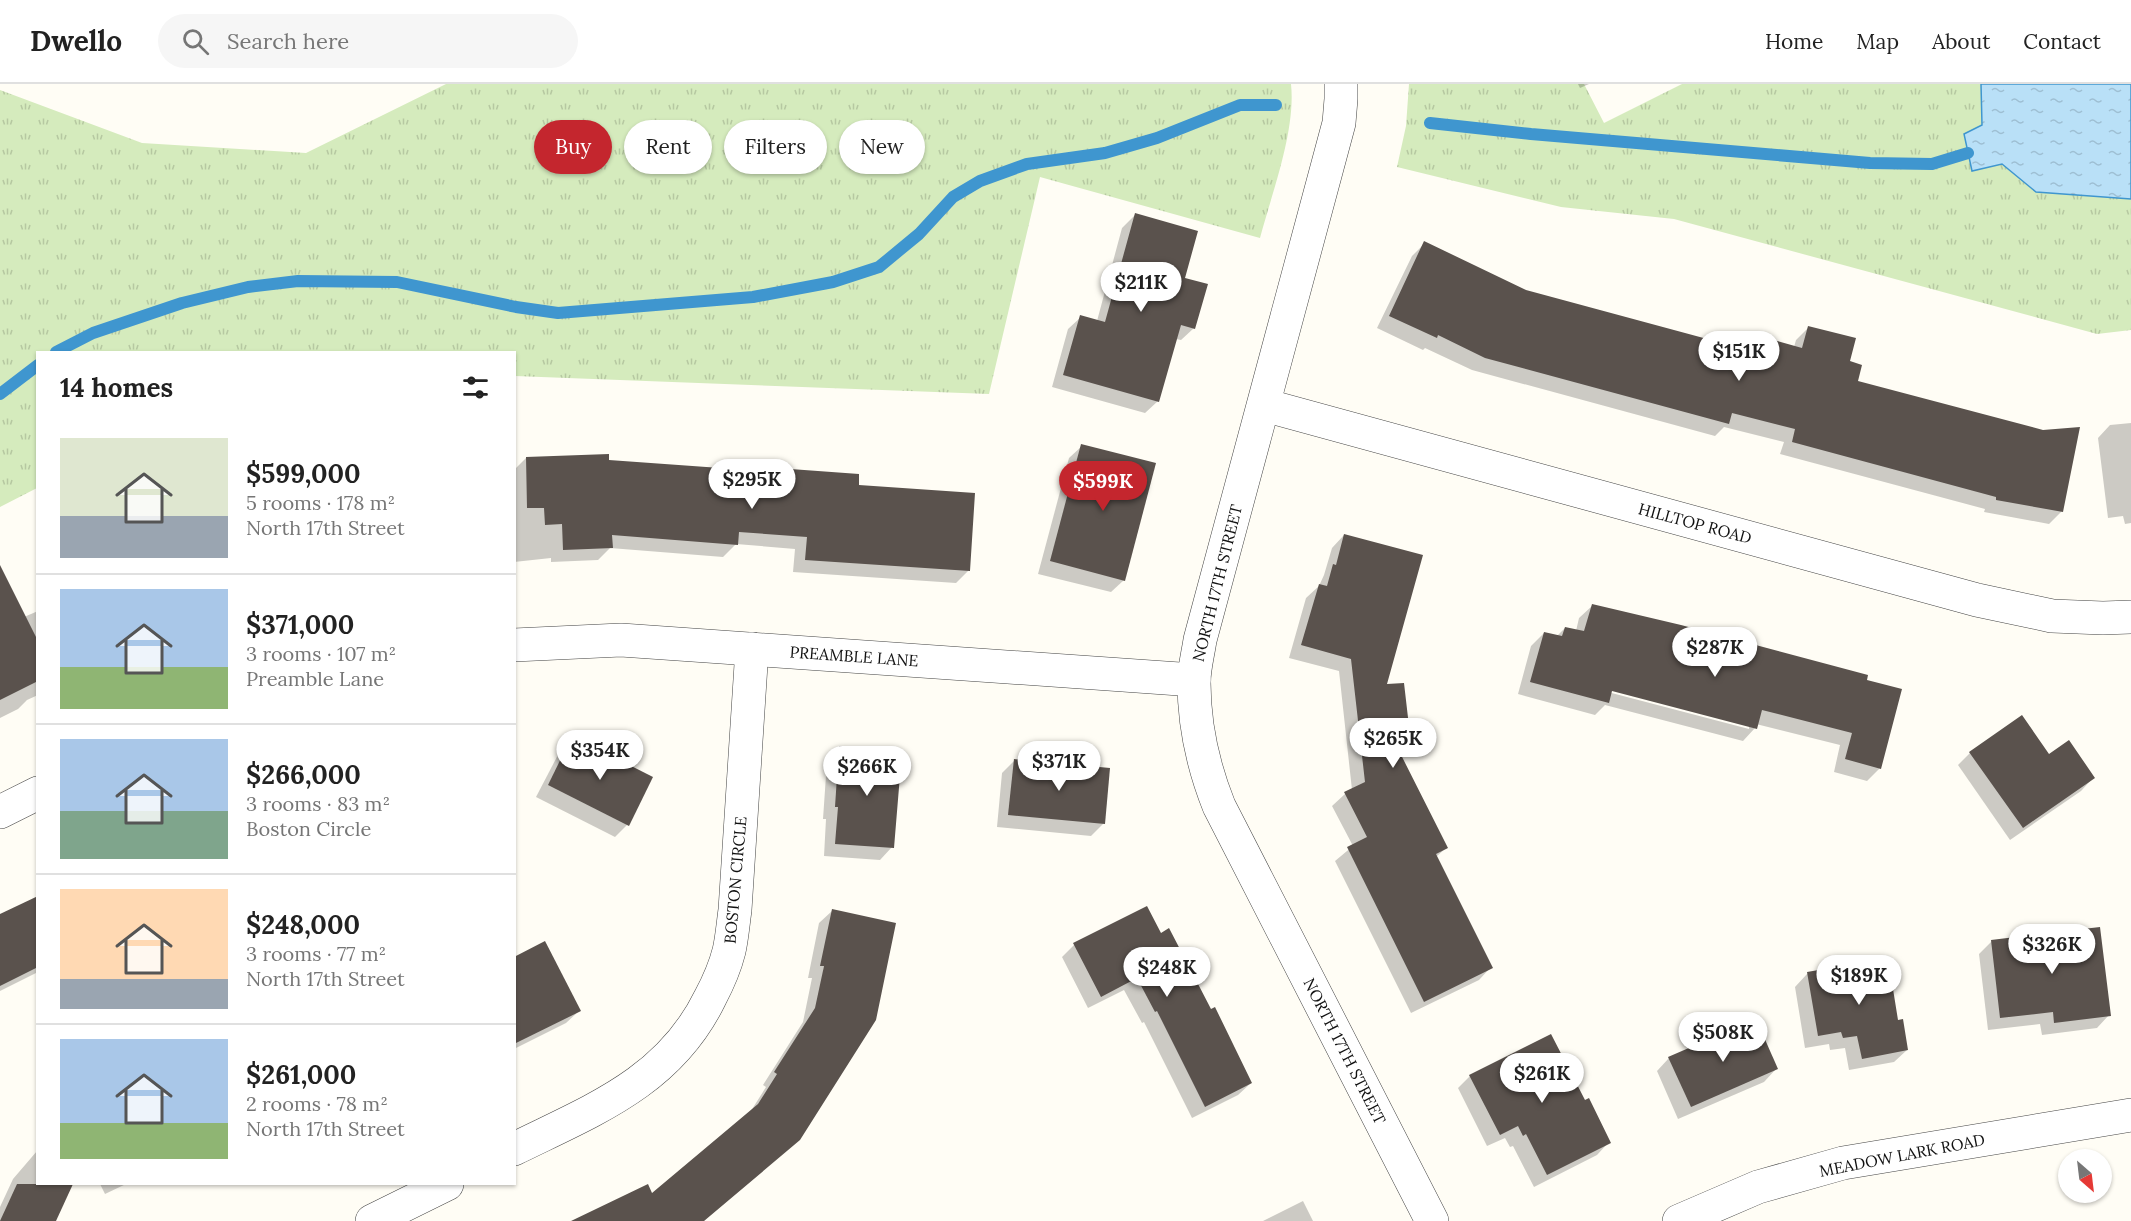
<!DOCTYPE html>
<html lang="en">
<head>
<meta charset="utf-8">
<style>
  body { margin:0; font-family:Lora,serif; background:#f6f6f6; color:#222; height:100vh; display:flex; flex-direction:column; font-size:22px; white-space:nowrap }
  * { box-sizing:border-box; margin:0 }
  p { font-size:20px; color:#767676 }
  .icon { flex:none; width:33px; height:33px; fill:none; stroke:currentColor; stroke-width:2; stroke-linecap:round; stroke-linejoin:round }
  .map { position:relative; flex:1; overflow:hidden }
  .drawer { position:absolute; left:36px; top:267px; width:480px; height:834px; display:flex; flex-direction:column; background:#fff; border-radius:0px; box-shadow:0 2px 4px #0004 }
  .drawer>* { flex:none }
  .banner { position:absolute; left:534px; top:36px; width:570px; height:54px; display:flex; gap:12px }
  .needle { width:39px; rotate:152deg }
  .fabs { position:absolute; left:2058px; top:1065px; display:grid; gap:12px }
  .fabs a { display:grid; place-items:center; width:54px; height:54px; border-radius:50%; background:#fff; box-shadow:0 2px 4px #0004; font-size:30px }
  .price { position:absolute; translate:-50% -51px; padding:0 14px; border-radius:21px; background:#fff; color:#222; font-size:20px; line-height:39px; filter:drop-shadow(0 2px 3px #0008) }
  .price::after { content:''; position:absolute; left:50%; top:36px; width:18px; height:14px; margin-left:-9px; background:inherit; clip-path:polygon(0 0,100% 0,50% 100%) }
  .price.on { background:#c4262e; color:#fff }
  ul { padding:0; list-style:none }
  li { display:flex; align-items:center; gap:18px; height:150px; padding:0 24px }
  li+li { border-top:2px solid #e0e0e0 }
  li span { display:grid; place-items:center; flex:none; width:168px; height:120px; border-radius:0px; color:#555 }
  li>.icon { margin-inline-start:auto }
  span .icon { width:72px; height:72px; fill:#fffc; stroke-width:1 }
  li b { font-size:26px }
  h2 { display:flex; justify-content:space-between; align-items:center; height:72px; padding:0 24px; font-size:26px }
  .chip { padding:0 21px; border-radius:27px; background:#fff; box-shadow:0 2px 4px #0004; font-size:21px; line-height:54px }
  .chip.on { background:#c4262e; color:#fff }
  header { display:flex; align-items:center; gap:36px; box-sizing:border-box; height:84px; padding:0 30px; background:#fff; border-bottom:2px solid #e0e0e0 }
  header strong { font-size:28px }
  nav { display:flex; gap:33px; margin-inline-start:auto; font-size:21px }
  .search { width:420px; height:54px; background:#f6f6f6; display:flex; align-items:center; gap:15px; box-sizing:border-box; padding:0 21px; border-radius:33px; color:#767676; font-size:22px }
  .map>svg:first-child { display:block }
</style>
</head>
<body>
<header>
<strong>Dwello</strong>
<div class="search"><svg class="icon" aria-label="search" viewBox="0 0 24 24"><circle cx="10" cy="10" r="6"/><path d="M15 15l6 6"/></svg>Search here</div>
<nav><a>Home</a><a>Map</a><a>About</a><a>Contact</a></nav>
</header>
<div class="map">
<svg width="2131" height="1137" viewBox="0 0 2131 1137">
  <defs>
    <pattern id="park-tufts" width="24" height="20" patternUnits="userSpaceOnUse" patternTransform="scale(1.5)"><rect width="24" height="20" fill="#d5ebbd"/><path d="M3 7l-1-3M5 7V3M7 7l1-3M15 17l-1-3M17 17v-4M19 17l1-3" fill="none" stroke="#b6c8a1"/></pattern>
    <pattern id="water-ripples" width="26" height="14" patternUnits="userSpaceOnUse" patternTransform="scale(1.5)"><rect width="26" height="14" fill="#b9e0f7"/><path d="M2 4q2-2 4 0t4 0M15 11q2-2 4 0t4 0" fill="none" stroke="#9ebfd3"/></pattern>
  </defs>
  <rect width="100%" height="100%" fill="#fffdf5"/>
  <g fill="url(#park-tufts)">
    <path d="M446,0H1291C1296,46 1272,109 1260,154L1040,93L989,310L515,292L514,268H38L37,404L0,423V6L142,59L306,69Z"/>
    <path d="M1409,0H1584L1604,39L1682,0H2131V246L2097,250L1674,135L1561,123L1397,83L1406,42Z"/>
  </g>
  <path fill="url(#water-ripples)" stroke="#3f96cf" stroke-width="1.5" d="M1981,0H2131V115L2036,108L2002,80L1972,87L1964,50L1982,41Z"/>
  <g fill="#0003" fill-rule="evenodd">
    <path d="M1578,0H1589L1580,4Z"/>
    <path d="M1135,131L1183,195L1194,244L1181,256L1176,255L1158,317L1145,329L1052,303L1068,245L1081,233L1097,237L1122,144Z"/>
    <path d="M1425,159L1525,207L1750,268L1764,255L1794,263L1796,256L1809,243L1848,278L1856,298L2062,427L2049,440L1984,428L1985,425L1780,370L1784,358L1724,343L1715,352L1472,286L1425,264L1423,266L1377,244L1412,172Z"/>
    <path d="M2131,339V439L2125,440L2123,432L2108,434L2098,354L2110,341Z"/>
    <path d="M1082,362L1124,496L1111,508L1038,490L1069,374Z"/>
    <path d="M526,374L608,378L760,389L763,385L857,403L969,486L956,499L793,488L795,465L736,460L723,473L610,464L598,476L551,478V474L514,478V386Z"/>
    <path d="M1344,451L1385,602L1408,650L1395,663L1446,764L1436,773L1491,883L1479,896L1411,929L1335,777L1353,762L1332,722L1345,710L1352,706L1339,587L1289,574L1306,514L1319,502L1324,491L1332,464Z"/>
    <path d="M1592,522L1866,592L1880,684L1867,697L1834,688L1840,661L1756,640L1755,644L1743,657L1605,621L1595,631L1518,610L1531,562L1544,549L1557,552L1565,544L1576,547L1579,534ZM1605,604L1749,642V645L1604,607Z"/>
    <path d="M0,527L24,533L38,527V611L27,616L18,625L0,634Z"/>
    <path d="M573,654L627,741L615,753L536,713L560,667Z"/>
    <path d="M840,664L892,763L880,776L824,772L826,735H823L827,677Z"/>
    <path d="M1970,669L2093,694L2081,707L2010,756L1958,681Z"/>
    <path d="M1014,677L1104,739L1091,752L997,743L1002,689Z"/>
    <path d="M38,813V888L0,907V832Z"/>
    <path d="M832,827L799,1055L701,1137H584L652,1111L749,1030L766,1003L763,1001L803,938L812,894H808L819,839Z"/>
    <path d="M1160,851L1210,927L1251,999L1238,1011L1192,1034L1144,938L1142,939L1124,906L1088,924L1062,873L1074,861Z"/>
    <path d="M1992,857L2109,931L2097,944L2042,951L2040,940L1988,946L1979,870Z"/>
    <path d="M514,874L579,927L566,939L514,965Z"/>
    <path d="M1887,876L1897,937L1907,966L1894,978L1849,986L1845,964L1830,966L1829,960L1805,964L1795,903L1807,890Z"/>
    <path d="M1669,974L1776,985L1764,998L1678,1035L1657,987Z"/>
    <path d="M1470,992L1584,1018L1609,1058L1597,1071L1534,1103L1513,1062L1510,1063L1505,1054L1487,1062L1458,1004Z"/>
    <path d="M37,1067L38,1100H71L54,1137H0V1123L13,1095Z"/>
    <path d="M100,1100H126L105,1110Z"/>
    <path d="M1303,1117L1313,1137H1263Z"/>
  </g>
  <g fill="none" stroke-linecap="round" stroke-linejoin="round">
    <g stroke="#3f96cf" stroke-width="12">
      <path d="M1430,39L1531,50L1870,79L1932,80L1968,69"/>
      <path d="M56,268L93,249L182,219L248,203L298,197L397,198L516,223L558,229L753,213L833,198L879,183L919,150L953,113L980,97L1027,80L1105,69L1157,54L1240,21H1276"/>
      <path d="M0,310L38,281"/>
    </g>
  </g>
  <g fill="#5a524d">
    <path d="M1135,129L1198,147L1185,194L1208,200L1195,245L1181,241L1159,318L1063,291L1080,231L1105,238Z"/>
    <path d="M1424,157L1526,206L1759,269L1763,253L1802,264L1808,242L1856,254L1850,277L1862,281L1858,297L2043,346L2080,343L2063,428L1996,416V413L1792,358L1795,345L1732,329L1729,340L1485,274L1438,251L1437,254L1389,232Z"/>
    <path d="M1081,360L1156,379L1125,497L1050,477Z"/>
    <path d="M609,370V376L762,387L763,383L859,390V401L975,409L970,487L805,476L807,453L739,448L738,461L612,451L613,464L563,466L562,440L545,441L544,424H527L526,373Z"/>
    <path d="M1344,450L1423,471L1387,600L1404,599L1410,651L1392,653L1448,764L1436,770L1493,884L1424,918L1347,763L1367,753L1344,708L1365,698L1351,575L1301,561L1319,500L1327,502L1333,480L1336,481Z"/>
    <path d="M0,481L38,557V597L0,616Z"/>
    <path d="M1592,520L1681,541L1868,591L1867,596L1902,605L1881,685L1845,675L1852,649L1762,626L1757,645L1612,607L1609,619L1530,598L1544,548L1562,552L1565,543L1584,547Z"/>
    <path d="M2022,631L2049,670L2069,656L2095,694L2023,744L1969,668Z"/>
    <path d="M572,652L653,693L629,742L548,701Z"/>
    <path d="M839,662L902,667L894,764L835,760L838,723H835Z"/>
    <path d="M1014,675L1110,684L1105,740L1008,731Z"/>
    <path d="M38,812V883L0,902V830Z"/>
    <path d="M1147,822L1161,849L1169,844L1211,925L1215,923L1252,999L1205,1023L1157,927L1155,928L1137,894L1101,913L1073,859Z"/>
    <path d="M832,825L896,839L876,936L800,1056L704,1137H571L648,1100L652,1109L758,1020L777,990L774,988L815,924L824,882H820Z"/>
    <path d="M2100,843L2111,932L2054,939L2053,928L2000,934L1991,856Z"/>
    <path d="M545,857L581,927L514,960V873Z"/>
    <path d="M1888,874L1898,936L1903,935L1908,966L1862,975L1857,952L1843,954L1841,948L1818,952L1807,888Z"/>
    <path d="M1756,935L1778,985L1691,1023L1668,973Z"/>
    <path d="M1551,950L1585,1016L1589,1014L1611,1059L1547,1091L1526,1050L1523,1052L1518,1042L1500,1051L1469,991Z"/>
    <path d="M17,1100H73L56,1137H0Z"/>
  </g>
  <g fill="none" stroke-linecap="round" stroke-linejoin="round">
    <defs>
      <g id="minor">
        <path d="M1341,0V15L1339,39L1200,556C1198,570 1194,584 1194,598C1194,641 1203,682 1219,722L1432,1137"/>
        <path d="M1264,321L1977,516L2052,532L2103,534L2131,533"/>
        <path d="M514,561L621,556L1194,596"/>
        <path d="M0,728L38,709"/>
        <path d="M514,1065C593,1026 669,998 710,914C718,899 725,883 729,867C732,854 733,840 735,826L752,565"/>
        <path d="M372,1137L447,1100"/>
        <path d="M1679,1137L1758,1103L1843,1079L2131,1031"/>
      </g>
    </defs>
    <use href="#minor" stroke="#444" stroke-width="34"/>
    <use href="#minor" stroke="#fff" stroke-width="33"/>
  </g>
  <g text-anchor="middle" stroke-width="6" stroke-linejoin="round" paint-order="stroke">
    <g font-size="16" fill="#111" stroke="#fff">
      <text transform="translate(1695 439) rotate(15)" y="6">HILLTOP ROAD</text>
      <text transform="translate(1217 499) rotate(-76)" y="6">NORTH 17TH STREET</text>
      <text transform="translate(854 572) rotate(4)" y="6">PREAMBLE LANE</text>
      <text transform="translate(735 796) rotate(-85)" y="6">BOSTON CIRCLE</text>
      <text transform="translate(1345 967) rotate(63)" y="6">NORTH 17TH STREET</text>
      <text transform="translate(1902 1071) rotate(-11)" y="6">MEADOW LARK ROAD</text>
    </g>
  </g>
</svg>
<div class="fabs">
<a><svg class="needle" viewBox="-14 -14 28 28"><path d="M0-13l5 13h-10z" fill="#e53935"/><path d="M0 13l5-13h-10z" fill="#767676"/></svg></a>
</div>
<b class="price" style="left:1141px;top:229px">$211K</b>
<b class="price" style="left:1739px;top:298px">$151K</b>
<b class="price" style="left:752px;top:426px">$295K</b>
<b class="price on" style="left:1103px;top:428px">$599K</b>
<b class="price" style="left:1715px;top:594px">$287K</b>
<b class="price" style="left:1393px;top:685px">$265K</b>
<b class="price" style="left:600px;top:697px">$354K</b>
<b class="price" style="left:1059px;top:708px">$371K</b>
<b class="price" style="left:867px;top:713px">$266K</b>
<b class="price" style="left:2052px;top:891px">$326K</b>
<b class="price" style="left:1167px;top:914px">$248K</b>
<b class="price" style="left:1859px;top:922px">$189K</b>
<b class="price" style="left:1723px;top:979px">$508K</b>
<b class="price" style="left:1542px;top:1020px">$261K</b>
<div class="banner">
<a class="chip on">Buy</a>
<a class="chip">Rent</a>
<a class="chip">Filters</a>
<a class="chip">New</a>
</div>
<section class="drawer">
<h2>14 homes<svg class="icon" aria-label="filters" viewBox="0 0 24 24"><path d="M4 7h16M4 17h16"/><circle cx="9" cy="7" r="2"/><circle cx="15" cy="17" r="2"/></svg></h2>
<ul>
<li><span style="background:linear-gradient(#dfe7d0 65%,#9aa5b1 0)"><svg class="icon" aria-label="home" viewBox="0 0 24 24"><path d="M3 11l9-7 9 7M6 9v11h12V9"/></svg></span><div><b>$599,000</b><p>5 rooms · 178 m²</p><p>North 17th Street</p></div></li>
<li><span style="background:linear-gradient(#a9c7e8 65%,#8fb573 0)"><svg class="icon" aria-label="home" viewBox="0 0 24 24"><path d="M3 11l9-7 9 7M6 9v11h12V9"/></svg></span><div><b>$371,000</b><p>3 rooms · 107 m²</p><p>Preamble Lane</p></div></li>
<li><span style="background:linear-gradient(#a9c7e8 60%,#7fa58c 0)"><svg class="icon" aria-label="home" viewBox="0 0 24 24"><path d="M3 11l9-7 9 7M6 9v11h12V9"/></svg></span><div><b>$266,000</b><p>3 rooms · 83 m²</p><p>Boston Circle</p></div></li>
<li><span style="background:linear-gradient(#ffd9b3 75%,#9aa5b1 0)"><svg class="icon" aria-label="home" viewBox="0 0 24 24"><path d="M3 11l9-7 9 7M6 9v11h12V9"/></svg></span><div><b>$248,000</b><p>3 rooms · 77 m²</p><p>North 17th Street</p></div></li>
<li><span style="background:linear-gradient(#a9c7e8 70%,#8fb573 0)"><svg class="icon" aria-label="home" viewBox="0 0 24 24"><path d="M3 11l9-7 9 7M6 9v11h12V9"/></svg></span><div><b>$261,000</b><p>2 rooms · 78 m²</p><p>North 17th Street</p></div></li>
</ul>
</section>
</div>
</body>
</html>
